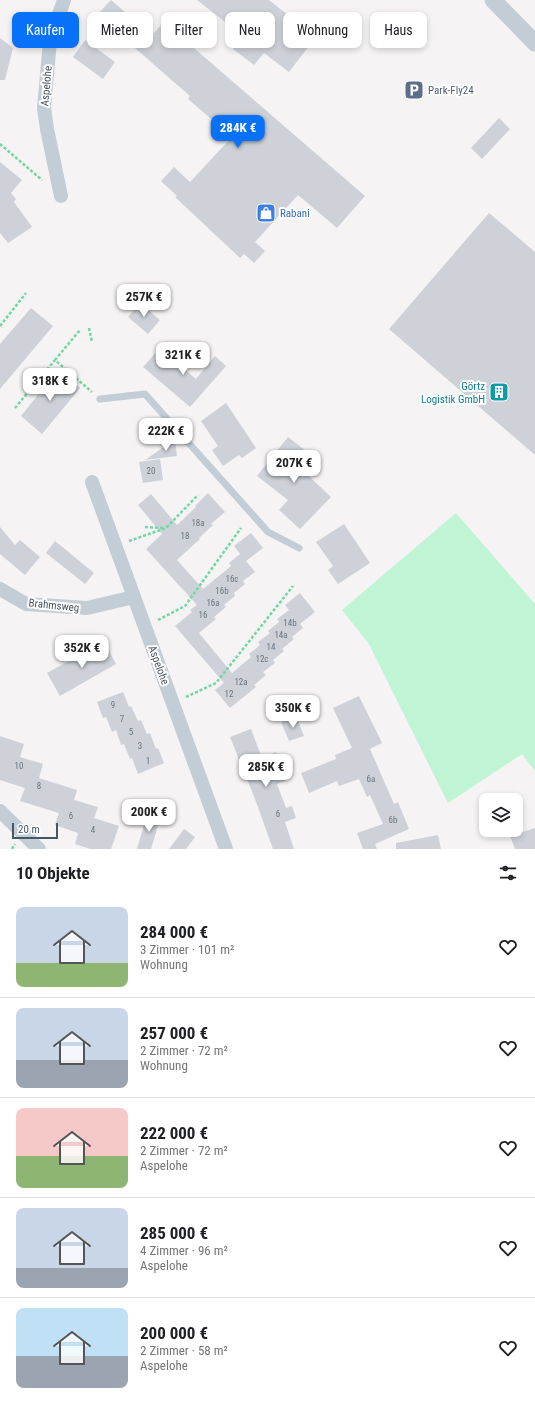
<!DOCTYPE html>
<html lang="de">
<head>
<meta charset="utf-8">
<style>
  body { margin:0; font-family:"Roboto Condensed",sans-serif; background:#f6f6f6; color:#202124; height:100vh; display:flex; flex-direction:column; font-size:15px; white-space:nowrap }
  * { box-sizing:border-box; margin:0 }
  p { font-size:13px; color:#757577 }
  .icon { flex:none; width:22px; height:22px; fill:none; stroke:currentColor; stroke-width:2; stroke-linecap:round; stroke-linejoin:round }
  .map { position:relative; height:849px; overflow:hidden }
  .sheet { display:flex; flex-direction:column; background:#fff; flex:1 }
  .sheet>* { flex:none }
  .banner { position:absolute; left:12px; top:12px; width:511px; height:36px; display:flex; gap:8px }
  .tools { position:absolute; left:479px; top:793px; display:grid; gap:8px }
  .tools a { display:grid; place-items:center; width:44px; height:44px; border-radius:8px; background:#fff; box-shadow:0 2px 6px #0003; font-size:20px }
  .scale { position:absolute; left:12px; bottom:10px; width:46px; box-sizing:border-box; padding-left:4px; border:2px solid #485663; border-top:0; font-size:11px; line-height:14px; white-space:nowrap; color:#485663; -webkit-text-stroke:3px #fff; paint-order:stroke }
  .price { position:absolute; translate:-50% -34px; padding:0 9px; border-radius:8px; background:#fff; color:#222; font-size:13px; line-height:26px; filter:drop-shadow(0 1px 2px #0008) }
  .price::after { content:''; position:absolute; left:50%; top:24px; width:12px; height:9px; margin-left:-6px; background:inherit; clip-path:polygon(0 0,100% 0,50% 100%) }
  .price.on { background:#0871fa; color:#fff }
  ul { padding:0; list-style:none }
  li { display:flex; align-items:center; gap:12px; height:100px; padding:0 16px }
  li+li { border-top:1px solid #e0e0e0 }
  li span { display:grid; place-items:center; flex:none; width:112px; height:80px; border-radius:8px; color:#555 }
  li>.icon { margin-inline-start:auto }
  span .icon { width:48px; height:48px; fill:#fffc; stroke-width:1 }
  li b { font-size:17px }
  h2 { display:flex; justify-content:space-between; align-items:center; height:48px; padding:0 16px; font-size:17px }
  .pill { padding:0 14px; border-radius:8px; background:#fff; box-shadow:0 2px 6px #0003; font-size:14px; line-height:36px }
  .pill.on { background:#0871fa; color:#fff }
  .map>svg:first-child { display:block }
</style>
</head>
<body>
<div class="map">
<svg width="535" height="849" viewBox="0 0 535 849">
  <rect width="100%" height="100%" fill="#f5f3f3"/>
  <path fill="#bff5d4" d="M456,513L535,604V771L522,754L448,803L369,644L342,610Z"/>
  <g fill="#ced2d8">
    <path d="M111,0L152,35L164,22L365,196L337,228L298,195L255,242L265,251L254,263L244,254L240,258L175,197L177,196L161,181L174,167L190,182L232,137L188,99L190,96L97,15Z"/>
    <path d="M197,0H269L316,37L289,72L264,53L254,65L233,49L243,36Z"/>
    <path d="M0,38L13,48L5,80H0Z"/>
    <path d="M85,40L115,62L103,79L73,57Z"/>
    <path d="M499,118L510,129L482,159L471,148Z"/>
    <path d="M0,162L22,180L11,193L16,199L14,202L32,227L8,243L0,233Z"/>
    <path d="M489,213L535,252V455L389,329Z"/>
    <path d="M140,303L160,320L148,334L128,317Z"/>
    <path d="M31,308L53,326L0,389V344Z"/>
    <path d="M160,348L196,379L215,356L226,366L190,407L143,367Z"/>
    <path d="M58,370L80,388L42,434L21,416Z"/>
    <path d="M226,403L256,448L242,458L239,455L223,466L212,450L218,446L201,421Z"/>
    <path d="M288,437L310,454L299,467L331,497L300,529L279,510L288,500L257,476Z"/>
    <path d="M175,439L177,456L145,460Z"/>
    <path d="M160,459L163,480L143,483L139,462Z"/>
    <path d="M208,493L225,512L211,524L213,525L199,538L200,539L177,560L203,589L231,566L229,563L240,554L234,546L251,533L263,548L246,561L255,572L243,581L245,584L234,593L235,596L224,605L226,607L214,617L216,619L199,633L232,673L251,657L249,654L260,645L258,642L270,633L268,631L279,622L277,619L289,610L285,605L300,593L315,612L300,624L303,628L292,637L294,639L282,649L284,651L273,660L275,663L263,672L266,675L254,685L256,687L230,708L215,690L224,683L175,626L192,612L190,610L197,605L146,549L162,534L138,505L151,494L177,525L196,507L195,506Z"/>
    <path d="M344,524L370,563L338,584L328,570L333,566L316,542Z"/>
    <path d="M0,527L15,545L20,540L40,557L25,575L0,554Z"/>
    <path d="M55,541L94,573L85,584L46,553Z"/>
    <path d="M104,641L116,664L60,696L47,673Z"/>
    <path d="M123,692L129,707L131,706L138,721L141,720L147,734L150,733L156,749L158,748L164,763L138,774L132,758L130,759L124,744L121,745L116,730L112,732L106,717L103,718L97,702Z"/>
    <path d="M359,696L382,743L370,749L394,804L398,802L409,829L375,844L377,849H363L357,833L383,824L370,795L367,797L359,779L339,786L337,781L309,793L301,773L336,759L335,755L352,748L333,708Z"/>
    <path d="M296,716L304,736L289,741L281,722Z"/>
    <path d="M251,729L262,758L276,752L287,780L277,784L286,808L292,806L296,818L285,822L294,849H273L255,799L230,737Z"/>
    <path d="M0,736L24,744L20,757L43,764L39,778L77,790L74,800L98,807L94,818L119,826L111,849H90L75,844L78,833L55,825L59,813L20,801L25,788L0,780Z"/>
    <path d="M147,815L160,819L151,849H137Z"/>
    <path d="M535,828V849H515L510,836Z"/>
    <path d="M184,829L195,837L186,849H169Z"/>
    <path d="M438,835L441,849H396V843Z"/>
  </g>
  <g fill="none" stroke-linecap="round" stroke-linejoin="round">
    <g stroke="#72d7a6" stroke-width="2.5" stroke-dasharray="3 2" stroke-linecap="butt">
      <path d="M0,144L42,180"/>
      <path d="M0,326L26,293"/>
      <path d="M89,328L92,342"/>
      <path d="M55,360L80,330"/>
      <path d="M15,408L55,360L92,392"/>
      <path d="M145,527L165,528"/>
      <path d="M129,541L166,528L198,495"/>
      <path d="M158,620L185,606L241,528"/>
      <path d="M186,697L216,683L293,586"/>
      <path d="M12,849L15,844"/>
    </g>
    <path stroke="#c2cdd5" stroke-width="7" d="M100,399L145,394L268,532L299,548"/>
    <g stroke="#c2cdd5" stroke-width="14">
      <path d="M61,196L47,129L44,108L50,41L64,0"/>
      <path d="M92,482L226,849"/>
      <path d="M0,589L26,604L87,608L134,597"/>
      <path d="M0,811L39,849"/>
    </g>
    <path stroke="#c2cdd5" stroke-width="17" d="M493,0L535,43"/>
  </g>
  <defs>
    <symbol id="parking-square" viewBox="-11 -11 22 22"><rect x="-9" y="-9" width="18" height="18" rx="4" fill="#5c6f8a" stroke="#fff"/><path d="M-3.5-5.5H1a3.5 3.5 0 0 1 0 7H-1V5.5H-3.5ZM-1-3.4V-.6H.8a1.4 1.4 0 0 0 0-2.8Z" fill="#fff"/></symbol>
    <symbol id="shop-square" viewBox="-11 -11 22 22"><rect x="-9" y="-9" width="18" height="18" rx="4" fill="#3f7fe0" stroke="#fff"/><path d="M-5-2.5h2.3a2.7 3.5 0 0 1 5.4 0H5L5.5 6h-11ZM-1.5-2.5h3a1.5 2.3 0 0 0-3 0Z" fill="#fff"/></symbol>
    <symbol id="building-square" viewBox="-11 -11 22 22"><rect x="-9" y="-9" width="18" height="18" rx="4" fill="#0f9aa8" stroke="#fff"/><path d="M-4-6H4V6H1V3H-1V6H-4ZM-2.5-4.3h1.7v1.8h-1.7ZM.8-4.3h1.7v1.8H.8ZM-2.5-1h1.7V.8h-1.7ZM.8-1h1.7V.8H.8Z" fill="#fff"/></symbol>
  </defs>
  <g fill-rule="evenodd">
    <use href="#parking-square" x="403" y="79" width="22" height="22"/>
    <use href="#shop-square" x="255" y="202" width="22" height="22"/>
    <use href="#building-square" x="488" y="381" width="22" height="22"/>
  </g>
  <g text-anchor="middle" stroke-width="4" stroke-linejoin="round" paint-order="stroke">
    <g font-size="9" fill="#6a7580">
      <text x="151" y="474">20</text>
      <text x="198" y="526">18a</text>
      <text x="185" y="539">18</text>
      <text x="232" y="582">16c</text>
      <text x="222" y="594">16b</text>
      <text x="213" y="606">16a</text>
      <text x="203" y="618">16</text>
      <text x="290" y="626">14b</text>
      <text x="281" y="638">14a</text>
      <text x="271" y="650">14</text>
      <text x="262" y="662">12c</text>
      <text x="241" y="685">12a</text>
      <text x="229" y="697">12</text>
      <text x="113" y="708">9</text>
      <text x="122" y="722">7</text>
      <text x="131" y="735">5</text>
      <text x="140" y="749">3</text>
      <text x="148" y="764">1</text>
      <text x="19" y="769">10</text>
      <text x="371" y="782">6a</text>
      <text x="39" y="789">8</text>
      <text x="278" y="817">6</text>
      <text x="71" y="819">6</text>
      <text x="393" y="823">6b</text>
      <text x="93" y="833">4</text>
    </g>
    <g font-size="11" fill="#485663" stroke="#fff">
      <text transform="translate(46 86) rotate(-85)" y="4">Aspelohe</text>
      <text transform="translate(54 605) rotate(6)" y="4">Brahmsweg</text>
      <text transform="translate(159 665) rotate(70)" y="4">Aspelohe</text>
    </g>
    <g font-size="11" fill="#4e5e75" stroke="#fff" text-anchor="start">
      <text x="428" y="94">Park-Fly24</text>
    </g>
    <g font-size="11" fill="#366cbe" stroke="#fff" text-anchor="start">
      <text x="280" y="217">Rabani</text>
    </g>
    <g font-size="11" fill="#0d838f" stroke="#fff" text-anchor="end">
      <text x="485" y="390">Görtz<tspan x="485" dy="13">Logistik GmbH</tspan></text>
    </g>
  </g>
</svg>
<div class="tools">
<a><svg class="icon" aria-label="layers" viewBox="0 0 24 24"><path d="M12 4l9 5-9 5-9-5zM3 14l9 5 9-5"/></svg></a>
</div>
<div class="scale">20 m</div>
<b class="price on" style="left:238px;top:149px">284K €</b>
<b class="price" style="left:144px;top:318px">257K €</b>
<b class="price" style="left:183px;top:376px">321K €</b>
<b class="price" style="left:50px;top:402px">318K €</b>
<b class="price" style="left:166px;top:452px">222K €</b>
<b class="price" style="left:294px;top:484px">207K €</b>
<b class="price" style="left:82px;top:669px">352K €</b>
<b class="price" style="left:293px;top:729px">350K €</b>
<b class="price" style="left:266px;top:788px">285K €</b>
<b class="price" style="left:149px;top:833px">200K €</b>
<div class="banner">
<a class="pill on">Kaufen</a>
<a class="pill">Mieten</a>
<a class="pill">Filter</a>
<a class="pill">Neu</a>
<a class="pill">Wohnung</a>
<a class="pill">Haus</a>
</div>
</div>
<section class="sheet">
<h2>10 Objekte<svg class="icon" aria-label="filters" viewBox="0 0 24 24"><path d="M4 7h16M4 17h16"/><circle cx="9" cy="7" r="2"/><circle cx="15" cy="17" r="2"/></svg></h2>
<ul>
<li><span style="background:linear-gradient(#c9d6e8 70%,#8fb573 0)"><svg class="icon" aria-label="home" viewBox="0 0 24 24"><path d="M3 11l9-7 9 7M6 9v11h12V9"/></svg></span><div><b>284 000 €</b><p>3 Zimmer · 101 m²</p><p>Wohnung</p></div><svg class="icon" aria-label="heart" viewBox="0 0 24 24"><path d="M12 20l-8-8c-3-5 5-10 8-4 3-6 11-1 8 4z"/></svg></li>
<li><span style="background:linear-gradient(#c9d6e8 65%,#9aa5b1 0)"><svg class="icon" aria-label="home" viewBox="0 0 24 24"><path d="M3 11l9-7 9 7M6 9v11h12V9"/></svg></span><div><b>257 000 €</b><p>2 Zimmer · 72 m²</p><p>Wohnung</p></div><svg class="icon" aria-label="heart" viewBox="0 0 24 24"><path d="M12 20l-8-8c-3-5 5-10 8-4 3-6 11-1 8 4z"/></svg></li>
<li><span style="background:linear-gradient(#f6c9c9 60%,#8fb573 0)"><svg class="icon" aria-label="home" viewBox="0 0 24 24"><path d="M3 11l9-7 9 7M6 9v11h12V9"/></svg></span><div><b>222 000 €</b><p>2 Zimmer · 72 m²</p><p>Aspelohe</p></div><svg class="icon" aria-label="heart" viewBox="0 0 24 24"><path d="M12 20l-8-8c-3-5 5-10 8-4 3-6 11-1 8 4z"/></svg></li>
<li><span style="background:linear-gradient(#c9d6e8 75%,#9aa5b1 0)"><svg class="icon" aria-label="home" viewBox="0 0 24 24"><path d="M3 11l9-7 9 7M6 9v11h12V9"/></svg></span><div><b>285 000 €</b><p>4 Zimmer · 96 m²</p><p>Aspelohe</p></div><svg class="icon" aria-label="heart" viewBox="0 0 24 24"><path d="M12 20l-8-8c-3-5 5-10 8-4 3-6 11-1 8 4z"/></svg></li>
<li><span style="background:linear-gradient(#bfe0f5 60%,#9aa5b1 0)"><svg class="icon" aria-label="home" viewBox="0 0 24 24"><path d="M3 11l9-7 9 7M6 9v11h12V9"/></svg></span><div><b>200 000 €</b><p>2 Zimmer · 58 m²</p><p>Aspelohe</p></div><svg class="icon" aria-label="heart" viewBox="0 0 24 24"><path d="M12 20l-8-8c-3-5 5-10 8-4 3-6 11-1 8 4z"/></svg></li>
</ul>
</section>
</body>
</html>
